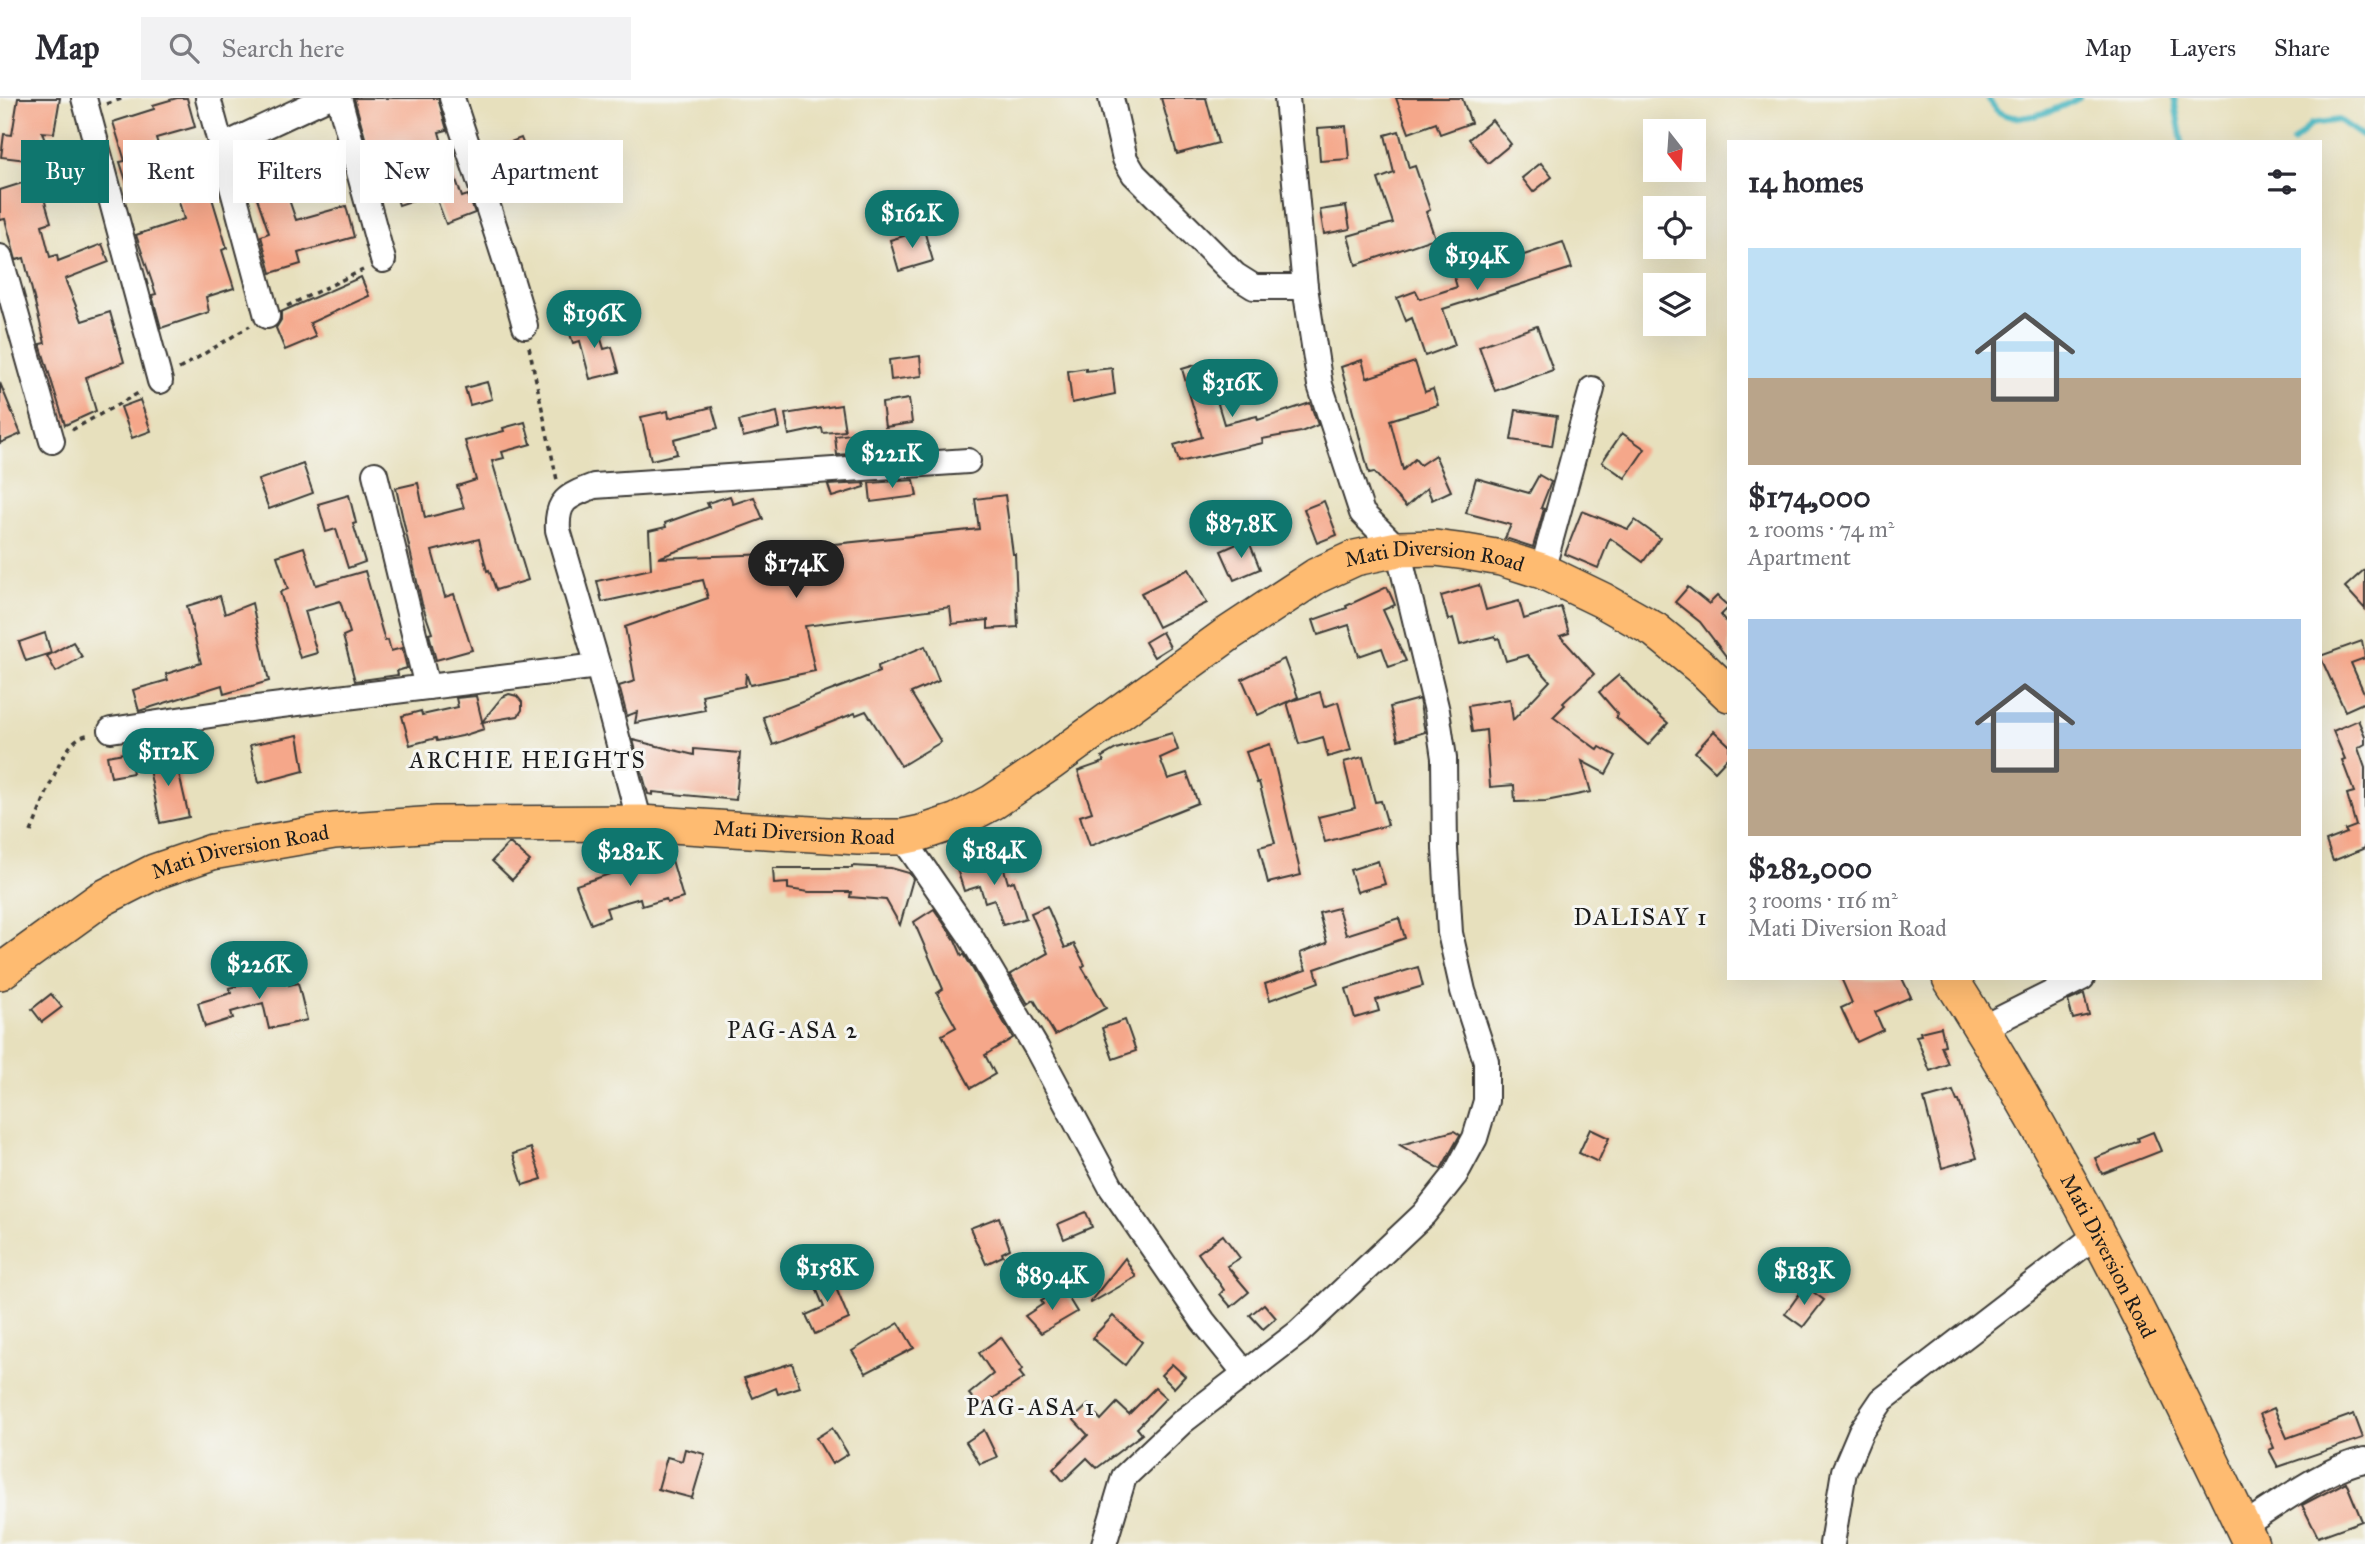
<!DOCTYPE html>
<html lang="en">
<head>
<meta charset="utf-8">
<style>
  body { margin:0; font-family:"IM FELL Great Primer",serif; background:#f2f2f3; color:#2b2b33; height:100vh; display:flex; flex-direction:column; font-size:26px; white-space:nowrap }
  * { box-sizing:border-box; margin:0 }
  p { font-size:23px; color:#7c7c81 }
  .icon { flex:none; width:38px; height:38px; fill:none; stroke:currentColor; stroke-width:2; stroke-linecap:round; stroke-linejoin:round }
  .map { position:relative; flex:1; overflow:hidden }
  .side { position:absolute; left:1727px; top:42px; width:595px; height:840px; display:flex; flex-direction:column; background:#fff; border-radius:0px; box-shadow:0 7px 28px #0002 }
  .side>* { flex:none }
  .hud { position:absolute; left:21px; top:42px; width:665px; height:63px; display:flex; gap:14px }
  .needle { width:46px; rotate:163deg }
  .fabs { position:absolute; left:1643px; top:21px; display:grid; gap:14px }
  .fabs a { display:grid; place-items:center; width:63px; height:63px; border-radius:0px; background:#fff; box-shadow:0 7px 28px #0002; font-size:35px }
  .price { position:absolute; translate:-50% -60px; padding:0 16px; border-radius:24px; background:#0f766e; color:#fff; font-size:23px; line-height:46px; filter:drop-shadow(0 2px 4px #0008) }
  .price::after { content:''; position:absolute; left:50%; top:42px; width:21px; height:16px; margin-left:-10px; background:inherit; clip-path:polygon(0 0,100% 0,50% 100%) }
  .price.active { background:#222; color:#fff }
  ul { padding:0; list-style:none }
  li { display:grid; align-content:center; gap:14px; height:371px; padding:0 21px }
  li span { display:grid; place-items:center; height:217px; border-radius:0px; color:#555 }
  li>.icon { margin-inline-start:auto }
  span .icon { width:126px; height:126px; fill:#fffc; stroke-width:1 }
  li b { font-size:30px }
  h2 { display:flex; justify-content:space-between; align-items:center; height:84px; padding:0 21px; font-size:30px }
  .pill { padding:0 24px; border-radius:0px; background:#fff; box-shadow:0 7px 28px #0002; font-size:24px; line-height:63px }
  .pill.active { background:#0f766e; color:#fff }
  header { display:flex; align-items:center; gap:42px; box-sizing:border-box; height:98px; padding:0 35px; background:#fff; border-bottom:2px solid #e1e1e2 }
  header strong { font-size:33px }
  nav { display:flex; gap:38px; margin-inline-start:auto; font-size:24px }
  .search { width:490px; height:63px; background:#f2f2f3; display:flex; align-items:center; gap:18px; box-sizing:border-box; padding:0 24px; border-radius:0px; color:#7c7c81; font-size:26px }
  .map>svg:first-child { display:block }
</style>
</head>
<body>
<header>
<strong>Map</strong>
<div class="search"><svg class="icon" aria-label="search" viewBox="0 0 24 24"><circle cx="10" cy="10" r="6"/><path d="M15 15l6 6"/></svg>Search here</div>
<nav><a>Map</a><a>Layers</a><a>Share</a></nav>
</header>
<div class="map">
<svg width="2365" height="1446" viewBox="0 0 2365 1446">
  <rect width="100%" height="100%" fill="#f6f6f2"/>
  <filter id="ink" filterUnits="userSpaceOnUse"><feTurbulence type="fractalNoise" baseFrequency=".0143" numOctaves="2"/><feDisplacementMap in="SourceGraphic" scale="14" xChannelSelector="R" yChannelSelector="G"/><feConvolveMatrix kernelMatrix="1 2 1 2 8 2 1 2 1" color-interpolation-filters="sRGB"/></filter>
  <filter id="wash" filterUnits="userSpaceOnUse"><feTurbulence type="fractalNoise" baseFrequency=".00686" numOctaves="4" result="noise"/><feDisplacementMap in="SourceGraphic" scale="28" xChannelSelector="R" yChannelSelector="G"/><feGaussianBlur stdDeviation="1.57" result="paint"/><feColorMatrix in="noise" values="0 0 0 0 0 0 0 0 0 0 0 0 0 0 0 0 0 1.4 0 .05"/><feComposite in="paint" operator="in"/></filter>
  <g filter="url(#wash)">
    <rect width="100%" height="100%" fill="#e7e0bd"/>
    <g fill="none" stroke-linecap="round" stroke-linejoin="round">
      <g stroke="#47b6c0" stroke-width="6">
        <path d="M1988,0C2004,36 2054,13 2079,0"/>
        <path d="M2174,0L2182,44"/>
        <path d="M2293,44L2311,26L2339,22L2365,40"/>
      </g>
    </g>
    <g id="blocks">
      <g fill="#f5a78a">
        <path d="M18,0H60L54,35L42,34L52,65L1,59L4,36L12,37Z"/>
        <path d="M177,0H187L195,29L156,40L169,83L130,95L120,64L125,63L113,24L154,11L153,7Z"/>
        <path d="M354,0H438L447,32L439,34L451,77L454,76L462,99L468,97L475,115L446,126L437,102L434,103L432,96L399,107L383,58L371,61Z"/>
        <path d="M1161,0H1206L1218,45L1177,56Z"/>
        <path d="M1396,0H1462L1471,25L1440,36L1436,25L1409,35Z"/>
        <path d="M1492,22L1511,46L1488,65L1469,41Z"/>
        <path d="M1346,28L1349,61L1320,63L1318,30Z"/>
        <path d="M1399,33L1409,70L1415,68L1430,112L1426,114L1435,140L1356,167L1348,138L1393,125L1378,81L1394,75L1385,37Z"/>
        <path d="M521,40L533,71L503,83L492,51Z"/>
        <path d="M1541,65L1552,79L1533,94L1522,80Z"/>
        <path d="M205,77L227,150L222,152L234,190L206,199L209,214L161,230L152,197L156,196L136,137L184,121L174,87Z"/>
        <path d="M38,80L51,124L42,127L50,159L57,157L58,163L102,146L109,164L65,181L82,223L110,214L124,264L86,279L96,313L65,327L40,246L45,245L24,160L16,162L5,121L0,122V92Z"/>
        <path d="M285,90L296,122L346,108L354,139L298,155L301,166L271,175L261,138L269,135L257,100Z"/>
        <path d="M1346,108L1350,131L1324,136L1320,112Z"/>
        <path d="M924,132L933,163L899,173L890,142Z"/>
        <path d="M1563,144L1572,170L1443,211L1455,247L1425,258L1412,220L1406,223L1397,200L1416,193L1420,201L1457,189L1452,172L1477,165L1479,172Z"/>
        <path d="M361,179L369,198L310,225L316,239L285,252L276,230L281,222V214Z"/>
        <path d="M595,221L604,251L612,249L619,274L590,281L580,243L573,245L568,230Z"/>
        <path d="M1537,228L1553,272L1495,293L1479,248Z"/>
        <path d="M920,258L922,278L891,282L889,262Z"/>
        <path d="M1216,261L1223,285L1213,289L1224,326L1257,318L1258,322L1310,305L1318,327L1301,334L1262,341L1263,345L1179,364L1174,347L1202,339L1182,271Z"/>
        <path d="M1362,262L1367,280L1415,264L1425,294L1433,291L1438,307L1390,322L1403,372L1415,361L1420,367L1435,357L1451,393L1432,402L1427,390L1406,409L1374,374L1369,375L1341,269Z"/>
        <path d="M1086,270V273L1112,270L1115,296L1072,305L1068,273Z"/>
        <path d="M487,284L492,301L470,307L465,290Z"/>
        <path d="M0,285L21,336L0,345Z"/>
        <path d="M909,301L912,325L885,329L882,305Z"/>
        <path d="M140,302L151,333L132,340L121,309Z"/>
        <path d="M841,307L845,333L823,335L822,330L789,337L785,316Z"/>
        <path d="M712,309L718,330L674,341L677,356L651,362L641,319L668,313L669,320Z"/>
        <path d="M1516,312L1557,318L1552,348L1511,342Z"/>
        <path d="M777,314L780,330L743,339L739,323Z"/>
        <path d="M525,324L531,346L502,354L504,360L492,363L528,482L496,492L489,472L487,473L479,441L432,453L445,499L454,496L472,552L436,562L429,536L432,535L422,506L396,390L418,385L425,420L464,410L457,388L476,382L465,343L504,333L503,330Z"/>
        <path d="M857,335L860,355L837,357L835,338Z"/>
        <path d="M1622,335L1645,351L1625,380L1602,364Z"/>
        <path d="M303,366L313,395L269,411L258,382Z"/>
        <path d="M1539,377L1551,384L1541,410L1544,411L1533,449L1505,440L1511,427L1466,415L1476,380L1529,395Z"/>
        <path d="M914,382L917,398L871,404L869,385Z"/>
        <path d="M864,385L865,389L832,399L828,387Z"/>
        <path d="M349,397L356,425L353,426L365,464L348,470L336,431L326,434L318,406Z"/>
        <path d="M1005,397L1013,456H1015L1018,529L988,531V522L952,526L950,509L805,528L815,573L750,587L746,575L745,588L702,597L705,612L635,625L637,614L627,618L619,588L635,583L625,529L708,500L703,482L602,504L597,483L651,471L649,433L666,429L665,425L709,409L707,405L730,398L733,406L754,399L763,421L658,460L797,455L796,450L979,431L975,401Z"/>
        <path d="M1324,403L1337,437L1317,445L1304,411Z"/>
        <path d="M1582,413L1628,431L1635,422L1660,440L1643,464L1610,440L1598,470L1565,456Z"/>
        <path d="M1248,441L1260,471L1234,482L1221,453Z"/>
        <path d="M304,449L316,487L365,473L385,543L388,542L391,553L402,550L407,570L397,573L398,577L355,583L343,538L350,535L340,503L305,513L317,555L300,560L280,494L288,491L277,458Z"/>
        <path d="M1189,471L1207,505L1158,529L1141,495Z"/>
        <path d="M2365,471V511L2345,489Z"/>
        <path d="M1479,487L1486,512L1519,503L1524,521L1561,509L1569,535L1560,538L1594,576L1563,605L1565,607L1553,619L1598,652L1600,649L1616,658L1606,676L1582,663L1591,694L1546,703L1515,704L1514,687L1490,689L1486,632L1472,634L1468,608L1510,601L1513,622L1550,583L1527,557L1506,563L1499,540L1496,541L1495,538L1460,547L1453,520L1448,522L1441,498Z"/>
        <path d="M1387,489L1395,507L1383,512L1406,563L1389,569L1382,550L1359,558L1349,527L1318,537L1313,522L1347,510L1346,508Z"/>
        <path d="M1688,489L1709,506L1717,498L1729,509L1721,517L1729,528V562L1700,524L1675,504Z"/>
        <path d="M220,498L225,516L252,505L269,583L224,596L222,587L139,613L133,592L168,582L166,576L201,565L187,508Z"/>
        <path d="M1162,534L1170,549L1154,559L1145,544Z"/>
        <path d="M45,535L51,555L26,563L19,544Z"/>
        <path d="M2362,543L2365,560L2351,565L2365,597V604L2345,613L2320,558Z"/>
        <path d="M73,544L82,559L56,574L47,558Z"/>
        <path d="M925,548L939,583L911,595L941,644L901,668L866,613L856,617L855,615L773,647L763,619L879,574L878,568Z"/>
        <path d="M1284,561L1298,599L1288,604L1320,594L1324,609L1338,604L1351,652L1328,659L1323,639L1299,646L1287,604L1258,617L1242,581Z"/>
        <path d="M1619,577L1640,600L1668,625L1648,647L1616,619L1618,616L1599,594Z"/>
        <path d="M509,596L517,598L522,604V612L518,618L482,624L502,599Z"/>
        <path d="M476,598L484,631L462,638L437,643L436,640L410,647L402,618L421,613L422,617L458,609L456,600Z"/>
        <path d="M1419,601L1425,634L1398,642L1390,609Z"/>
        <path d="M2358,622L2365,638V646L2358,650L2365,670V750L2333,763L2326,743L2347,735L2345,732L2356,728L2347,696L2354,694L2342,662L2345,661L2333,633Z"/>
        <path d="M1714,633L1729,647V658L1715,673L1695,654Z"/>
        <path d="M1172,635L1178,652L1160,660L1168,681L1187,675L1198,705L1090,748L1080,718L1092,714L1078,673L1104,664L1102,659L1116,651Z"/>
        <path d="M298,637L304,673L259,685L250,647Z"/>
        <path d="M633,642L694,657V651L740,655L736,702L653,694V697L648,696Z"/>
        <path d="M1270,646L1301,777L1268,785L1259,749L1275,745L1259,684L1257,685L1246,654Z"/>
        <path d="M129,654L133,675L111,679L107,658Z"/>
        <path d="M174,654L189,719L160,725L147,661Z"/>
        <path d="M1363,659L1375,704L1381,703L1388,727L1325,744L1318,719L1355,710L1344,664Z"/>
        <path d="M508,746H511L530,763L512,782L492,763Z"/>
        <path d="M643,757L647,770L672,762L683,800L667,805L666,801L642,808L640,800L606,810L609,819L591,826L576,787L628,770L626,763Z"/>
        <path d="M1000,757L1008,785L1014,783L1026,820L1003,827L994,801L985,804L980,788L964,793L957,771Z"/>
        <path d="M1378,763L1385,786L1357,794L1350,772Z"/>
        <path d="M852,768L891,770L909,775L913,781L900,827L886,802L850,799L851,794H809L788,791V785L774,786L773,770H852Z"/>
        <path d="M1047,808L1065,850L1074,846L1085,867L1082,869L1106,910L1055,937L1034,902L1028,906L1010,876L1048,855L1031,815Z"/>
        <path d="M1338,810L1346,837L1399,820L1405,840L1315,871L1319,884L1270,902L1265,886L1306,872L1300,855L1327,845L1319,815Z"/>
        <path d="M934,811L955,842L962,858L964,856L1013,940L985,957L995,976L971,990L942,937L956,929L937,895L943,891L914,824Z"/>
        <path d="M1418,869L1423,888L1376,902L1379,913L1355,920L1346,891Z"/>
        <path d="M285,871L289,887L298,885L307,922L269,931L263,905L231,914L233,920L205,929L198,905L231,895L229,890L264,881L263,876Z"/>
        <path d="M1841,880H1902L1911,899L1875,914L1883,932L1857,944L1841,910L1852,905Z"/>
        <path d="M51,896L62,909L42,924L32,911Z"/>
        <path d="M2084,896L2089,917L2073,921L2068,903Z"/>
        <path d="M1125,922L1136,953L1113,961L1102,930Z"/>
        <path d="M1941,929L1945,947L1941,948L1948,966L1930,973L1916,938L1921,937L1920,934Z"/>
        <path d="M1953,993L1957,1003H1959L1977,1060L1942,1070L1924,1001Z"/>
        <path d="M1590,1031L1609,1040L1598,1064L1579,1055Z"/>
        <path d="M1454,1033L1460,1037L1441,1071L1400,1047Z"/>
        <path d="M2153,1034L2161,1053L2102,1076L2095,1060L2139,1043L2138,1040Z"/>
        <path d="M531,1050L542,1081L523,1087L513,1056Z"/>
        <path d="M1086,1114L1092,1129L1064,1141L1058,1126Z"/>
        <path d="M999,1119L1010,1151L1002,1155L1003,1158L986,1166L970,1130Z"/>
        <path d="M1223,1137L1240,1160L1227,1168L1249,1194L1231,1209L1220,1196L1224,1192L1198,1155Z"/>
        <path d="M1125,1160L1136,1179L1091,1205L1090,1204Z"/>
        <path d="M828,1171L849,1221L815,1236L806,1217L824,1209L811,1178Z"/>
        <path d="M1805,1188L1824,1202L1803,1229L1785,1216Z"/>
        <path d="M1063,1191L1077,1214L1041,1235L1025,1218L1043,1206L1041,1203Z"/>
        <path d="M1264,1206L1276,1220L1263,1231L1250,1217Z"/>
        <path d="M1113,1218L1142,1244L1125,1267L1092,1240Z"/>
        <path d="M899,1225L914,1250L866,1275L852,1253Z"/>
        <path d="M1001,1239L1023,1271L1019,1274L1024,1280L980,1309L969,1296L993,1276L979,1255Z"/>
        <path d="M792,1265L800,1289L778,1296L776,1290L753,1300L744,1280Z"/>
        <path d="M1172,1266L1185,1278L1174,1290L1161,1277Z"/>
        <path d="M1155,1290L1166,1300L1137,1330L1142,1336L1097,1370L1087,1360L1063,1383L1053,1371L1088,1337L1073,1321L1088,1307L1101,1322L1117,1305L1129,1316Z"/>
        <path d="M2274,1310L2287,1340L2354,1316L2363,1340L2278,1369L2269,1352L2274,1350L2260,1316Z"/>
        <path d="M832,1330L848,1356L832,1366L816,1340Z"/>
        <path d="M984,1332L997,1359L980,1366L966,1344Z"/>
        <path d="M685,1351L705,1356L692,1400L658,1391L667,1359L682,1363Z"/>
        <path d="M2346,1384L2362,1423L2318,1439L2302,1407Z"/>
      </g>
    </g>
  </g>
  <g filter="url(#ink)">
    <use href="#blocks" fill-opacity="0" stroke="#3a3934" stroke-width="2"/>
    <g fill="none" stroke-linecap="round" stroke-linejoin="round">
      <defs>
        <g id="minor">
          <path d="M84,0L160,283"/>
          <path d="M208,0L267,218"/>
          <path d="M339,0L383,162"/>
          <path d="M452,0C476,76 504,151 525,228"/>
          <path d="M1111,0L1125,61L1134,76L1235,177L1254,189H1305"/>
          <path d="M221,49L326,0"/>
          <path d="M0,159L52,343"/>
          <path d="M375,376L427,589"/>
          <path d="M1542,473L1592,291"/>
          <path d="M111,632L257,610L598,568"/>
          <path d="M640,725L598,568L558,432C556,402 568,398 594,388L968,363"/>
          <path d="M902,739L969,836L1037,951L1111,1089L1203,1223L1245,1275"/>
          <path d="M1982,930L2082,880"/>
          <path d="M2243,1428C2277,1407 2327,1369 2365,1362"/>
          <path d="M1104,1446L1124,1379L1182,1324L1299,1234L1424,1116L1455,1077L1475,1040L1486,1003V963L1463,893L1450,835L1445,751L1444,660L1437,613L1398,451L1362,415L1320,287L1305,189L1287,0"/>
          <path d="M1832,1446L1844,1373L1861,1333L1882,1302L2099,1135"/>
        </g>
        <g id="highway">
          <path id="s1" d="M0,874L101,801L154,774L212,754L334,733L437,726L640,725L858,739H902L921,735L957,723L993,704L1050,665L1228,536L1316,478L1355,460L1398,451L1435,450L1466,454L1501,460L1542,473L1602,502L1655,532L1704,572L1729,596"/>
          <path id="s2" d="M1950,880C2065,1061 2159,1253 2251,1446"/>
        </g>
      </defs>
      <use href="#minor" stroke="#3a3934" stroke-width="28"/>
      <use href="#highway" stroke="#3a3934" stroke-width="38"/>
      <g stroke="#3a3934" stroke-width="3.5" stroke-dasharray="5 5" stroke-linecap="butt">
        <path d="M107,6L124,0"/>
        <path d="M287,208L363,172"/>
        <path d="M529,249L557,382"/>
        <path d="M179,271L250,228"/>
        <path d="M72,332L142,293"/>
        <path d="M31,734C40,713 58,661 72,646C77,640 84,637 91,636"/>
      </g>
      <use href="#minor" stroke="#fff" stroke-width="24"/>
      <use href="#highway" stroke="#febb71" stroke-width="35"/>
    </g>
  </g>
  <g text-anchor="middle" stroke-width="6" stroke-linejoin="round" paint-order="stroke">
    <g font-size="21" fill="#1c1c1c" stroke="#f6f6f2">
      <text dy="7" stroke="none"><textPath href="#s1" startOffset="1554">Mati Diversion Road</textPath></text>
      <text dy="7" stroke="none"><textPath href="#s1" startOffset="840">Mati Diversion Road</textPath></text>
      <text dy="7" stroke="none"><textPath href="#s1" startOffset="273">Mati Diversion Road</textPath></text>
      <text dy="7" stroke="none"><textPath href="#s2" startOffset="320">Mati Diversion Road</textPath></text>
    </g>
    <g font-size="23" letter-spacing="2" fill="#1c1c1c" stroke="#f6f6f2">
      <text x="528" y="670">ARCHIE HEIGHTS</text>
      <text x="1641" y="827">DALISAY 1</text>
      <text x="793" y="940">PAG-ASA 2</text>
      <text x="1031" y="1317">PAG-ASA 1</text>
    </g>
  </g>
</svg>
<div class="fabs">
<a><svg class="needle" viewBox="-14 -14 28 28"><path d="M0-13l5 13h-10z" fill="#e53935"/><path d="M0 13l5-13h-10z" fill="#7c7c81"/></svg></a>
<a><svg class="icon" aria-label="locate" viewBox="0 0 24 24"><circle cx="12" cy="12" r="6"/><path d="M12 2v4M12 18v4M2 12h4M18 12h4"/></svg></a>
<a><svg class="icon" aria-label="layers" viewBox="0 0 24 24"><path d="M12 4l9 5-9 5-9-5zM3 14l9 5 9-5"/></svg></a>
</div>
<b class="price" style="left:912px;top:152px">$162K</b>
<b class="price" style="left:1477px;top:194px">$194K</b>
<b class="price" style="left:594px;top:252px">$196K</b>
<b class="price" style="left:1232px;top:321px">$316K</b>
<b class="price" style="left:892px;top:392px">$221K</b>
<b class="price" style="left:1241px;top:462px">$87.8K</b>
<b class="price active" style="left:796px;top:502px">$174K</b>
<b class="price" style="left:168px;top:690px">$112K</b>
<b class="price" style="left:994px;top:789px">$184K</b>
<b class="price" style="left:630px;top:790px">$282K</b>
<b class="price" style="left:259px;top:903px">$226K</b>
<b class="price" style="left:827px;top:1206px">$158K</b>
<b class="price" style="left:1804px;top:1209px">$183K</b>
<b class="price" style="left:1052px;top:1214px">$89.4K</b>
<div class="hud">
<a class="pill active">Buy</a>
<a class="pill">Rent</a>
<a class="pill">Filters</a>
<a class="pill">New</a>
<a class="pill">Apartment</a>
</div>
<section class="side">
<h2>14 homes<svg class="icon" aria-label="filters" viewBox="0 0 24 24"><path d="M4 7h16M4 17h16"/><circle cx="9" cy="7" r="2"/><circle cx="15" cy="17" r="2"/></svg></h2>
<ul>
<li><span style="background:linear-gradient(#bfe0f5 60%,#b9a48a 0)"><svg class="icon" aria-label="home" viewBox="0 0 24 24"><path d="M3 11l9-7 9 7M6 9v11h12V9"/></svg></span><div><b>$174,000</b><p>2 rooms · 74 m²</p><p>Apartment</p></div></li>
<li><span style="background:linear-gradient(#a9c7e8 60%,#b9a48a 0)"><svg class="icon" aria-label="home" viewBox="0 0 24 24"><path d="M3 11l9-7 9 7M6 9v11h12V9"/></svg></span><div><b>$282,000</b><p>3 rooms · 116 m²</p><p>Mati Diversion Road</p></div></li>
</ul>
</section>
</div>
</body>
</html>
